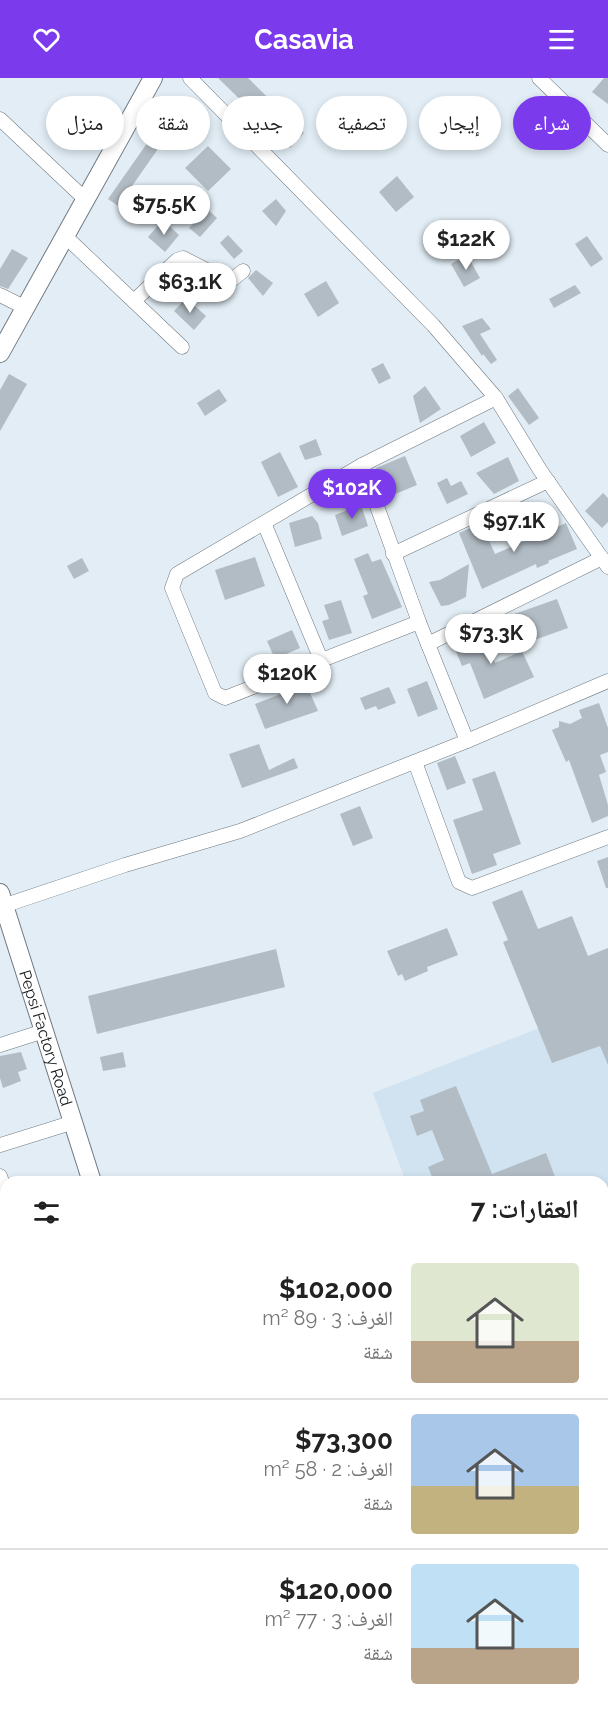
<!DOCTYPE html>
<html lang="ar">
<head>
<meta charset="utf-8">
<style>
  body { margin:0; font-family:Raleway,"Noto Naskh Arabic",sans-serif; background:#f6f6f6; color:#222; direction:rtl; height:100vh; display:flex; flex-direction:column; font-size:22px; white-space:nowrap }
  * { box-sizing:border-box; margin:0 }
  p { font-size:20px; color:#767676 }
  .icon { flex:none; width:33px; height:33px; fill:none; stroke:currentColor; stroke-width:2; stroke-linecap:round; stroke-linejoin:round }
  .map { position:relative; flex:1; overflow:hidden; direction:ltr }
  .sheet { position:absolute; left:0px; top:1098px; width:609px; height:534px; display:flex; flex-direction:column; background:#fff; border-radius:18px 18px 0 0; box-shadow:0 3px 9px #0003; direction:rtl }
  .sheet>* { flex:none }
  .banner { position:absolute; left:18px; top:18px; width:573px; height:54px; direction:rtl; display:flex; gap:12px }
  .price { position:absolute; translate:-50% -51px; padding:0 14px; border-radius:21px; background:#fff; color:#222; font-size:20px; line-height:39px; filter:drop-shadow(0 2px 3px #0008) }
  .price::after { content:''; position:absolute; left:50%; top:36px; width:18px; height:14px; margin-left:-9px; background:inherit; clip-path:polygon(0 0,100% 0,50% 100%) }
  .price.active { background:#7c3aed; color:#fff }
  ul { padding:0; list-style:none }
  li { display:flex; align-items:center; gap:18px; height:150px; padding:0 30px }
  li+li { border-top:2px solid #e0e0e0 }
  li span { display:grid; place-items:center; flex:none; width:168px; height:120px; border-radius:6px; color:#555 }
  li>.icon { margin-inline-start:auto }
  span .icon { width:72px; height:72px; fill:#fffc; stroke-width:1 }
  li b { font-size:26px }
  h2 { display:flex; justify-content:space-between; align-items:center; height:72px; padding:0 30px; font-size:26px }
  .pill { padding:0 21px; border-radius:27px; background:#fff; box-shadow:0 3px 9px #0003; font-size:21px; line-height:54px }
  .pill.active { background:#7c3aed; color:#fff }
  header { display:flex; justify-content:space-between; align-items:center; height:78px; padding:0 30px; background:#7c3aed; color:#fff; font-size:27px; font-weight:700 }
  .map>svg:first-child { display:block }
</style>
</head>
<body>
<header><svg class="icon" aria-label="menu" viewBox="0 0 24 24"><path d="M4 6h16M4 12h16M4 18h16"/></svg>Casavia<svg class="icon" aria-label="heart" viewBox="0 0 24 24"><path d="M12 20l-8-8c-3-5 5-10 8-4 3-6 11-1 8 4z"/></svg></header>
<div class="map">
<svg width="608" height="1632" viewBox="0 0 608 1632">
  <rect width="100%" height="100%" fill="#e2edf5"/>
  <path fill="#d1e3f0" d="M608,923V1138L603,1140V1104H406L373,1015Z"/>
  <g fill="#b2bcc4">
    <path d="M218,0H248L304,55L290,70Z"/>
    <path d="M604,0H608V26L592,14Z"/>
    <path d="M155,54L167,58L118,128L108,121Z"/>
    <path d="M208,68L231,91L208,113L185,90Z"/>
    <path d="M397,98L414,119L396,134L379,114Z"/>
    <path d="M276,121L286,133L276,148L262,133Z"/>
    <path d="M206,130L217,140L200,159L189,150Z"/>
    <path d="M163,142L179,157L165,174L148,159Z"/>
    <path d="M228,157L243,173L234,181L220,165Z"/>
    <path d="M587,158L603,181L591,189L575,166Z"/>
    <path d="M12,171L28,180L8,211L0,208V191Z"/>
    <path d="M467,177L480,200L464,209L451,186Z"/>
    <path d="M256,192L273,205L263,218L248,200Z"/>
    <path d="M326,203L339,225L318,239L304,216Z"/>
    <path d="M575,207L581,215L554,230L549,221Z"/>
    <path d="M186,220L206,238L194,252L174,233Z"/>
    <path d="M482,240L491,251L480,256L497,282L491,286L483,276L482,278L462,248Z"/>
    <path d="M383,285L391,300L379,306L371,291Z"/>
    <path d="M9,296L27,306L0,353V312Z"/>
    <path d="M425,308L441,331L420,345L413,318Z"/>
    <path d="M518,310L539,340L529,347L508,318Z"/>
    <path d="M219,311L227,323L205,338L197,325Z"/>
    <path d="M484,344L496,365L471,379L460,358Z"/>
    <path d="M316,361L322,377L305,382L299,368Z"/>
    <path d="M280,374L298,409L278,419L261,384Z"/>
    <path d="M405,378L417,407L388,419L376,390Z"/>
    <path d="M508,379L519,403L494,416L476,395Z"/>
    <path d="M447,400L451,408L461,403L468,416L447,426L437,405Z"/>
    <path d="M603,415L608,420V444L602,450L585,433Z"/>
    <path d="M361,427L368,448L342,458L335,437Z"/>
    <path d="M312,438L318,445L322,461L295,469L289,445Z"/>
    <path d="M481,445L495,476L566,445L577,471L548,483L549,485L537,490L536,486L482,511L459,455Z"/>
    <path d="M368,475L372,484L381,481L402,529L372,541L363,518L368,516L354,481Z"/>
    <path d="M255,479L265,508L225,522L215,492Z"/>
    <path d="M82,480L89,493L74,501L67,488Z"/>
    <path d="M469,486L466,519L449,527L441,528L429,504L440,502Z"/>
    <path d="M557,521L568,550L512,570L500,541Z"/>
    <path d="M341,522L352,555L329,562L322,543L329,541L324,527Z"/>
    <path d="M481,550L495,585L522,573L534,599L484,621L470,585L462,588L452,564Z"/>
    <path d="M292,552L300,570L275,581L267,563Z"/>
    <path d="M303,599L318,633L265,651L255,626L291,612L288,605Z"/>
    <path d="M427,603L438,631L418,639L407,611Z"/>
    <path d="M389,609L396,625L378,632L376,628L365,632L360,620Z"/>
    <path d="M599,625L608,650V674L600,677L606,694L599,697L608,727V738L592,745L569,682L566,684L552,652L559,649V643L570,646L582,640L579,632Z"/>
    <path d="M259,666L269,692L294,680L298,690L242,710L229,676Z"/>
    <path d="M455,678L466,705L447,712L437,685Z"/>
    <path d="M495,693L521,766L493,776L497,787L472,796L453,742L483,732L472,701Z"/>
    <path d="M360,728L373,760L353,768L340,736Z"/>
    <path d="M608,779V810H606L597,783Z"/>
    <path d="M522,812L538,851L572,838L588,878L608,870V987L600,968L552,985L503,864L508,862L492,824Z"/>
    <path d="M447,850L458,877L427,889L428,893L405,903L402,896L398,898L387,873Z"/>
    <path d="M276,871L285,909L97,956L88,918Z"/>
    <path d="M21,974L27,991L18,994L21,1003L3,1010L0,1000V978Z"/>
    <path d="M123,974L126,989L103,993L100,979Z"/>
    <path d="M456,1008L492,1096L546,1075L557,1104H434L428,1089L444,1082L432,1052L417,1058L410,1038L424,1033L420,1022Z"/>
  </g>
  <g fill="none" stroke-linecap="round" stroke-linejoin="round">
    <defs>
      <g id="minor">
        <path d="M190,0L433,247L496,320L540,392L608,489"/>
        <path d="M539,0L608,67"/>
        <path d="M0,41L86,122"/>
        <path d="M66,159L182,269"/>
        <path d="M0,217L26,230"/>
        <path d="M134,223L177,182L183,180L222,200L233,201L243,193"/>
        <path d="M362,387L419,544L467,663"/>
        <path d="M264,445L322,584"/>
        <path d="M393,476L548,403"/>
        <path d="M419,544L225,620L215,615L172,510L177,496L362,387L496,320"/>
        <path d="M428,566L602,480"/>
        <path d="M415,684L459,804L472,810L608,759"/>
        <path d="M0,829L125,787L240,753L467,663L608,603"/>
        <path d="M0,967L44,953"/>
        <path d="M0,1067L74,1044"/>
        <path d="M0,1098L6,1115"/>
        <path d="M0,1166L6,1164"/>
        <path d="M0,1199L6,1219"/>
        <path d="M603,1214L608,1220"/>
        <path d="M0,1483L6,1482"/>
        <path d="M588,1626L590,1632"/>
      </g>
      <g id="secondary">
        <path d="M0,275L153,0"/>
        <path id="s1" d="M0,815L92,1104"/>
        <path d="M222,1626V1632"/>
      </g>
    </defs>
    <use href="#minor" stroke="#6f7980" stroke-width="15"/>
    <use href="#secondary" stroke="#6f7980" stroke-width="20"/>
    <use href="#minor" stroke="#fff" stroke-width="14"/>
    <use href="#secondary" stroke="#fff" stroke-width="18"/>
  </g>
  <g text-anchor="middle" stroke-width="5" stroke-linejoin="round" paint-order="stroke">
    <g font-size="16" fill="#1a1e20" stroke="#f3f9fe">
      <text dy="6" stroke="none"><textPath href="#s1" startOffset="152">Pepsi Factory Road</textPath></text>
    </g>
  </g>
</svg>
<b class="price" style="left:164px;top:158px">$75.5K</b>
<b class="price" style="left:466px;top:193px">$122K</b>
<b class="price" style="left:190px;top:236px">$63.1K</b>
<b class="price active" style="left:352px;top:442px">$102K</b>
<b class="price" style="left:514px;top:475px">$97.1K</b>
<b class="price" style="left:491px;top:587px">$73.3K</b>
<b class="price" style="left:287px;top:627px">$120K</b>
<div class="banner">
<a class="pill active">شراء</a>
<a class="pill">إيجار</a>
<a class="pill">تصفية</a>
<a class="pill">جديد</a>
<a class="pill">شقة</a>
<a class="pill">منزل</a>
</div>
<section class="sheet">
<h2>العقارات: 7<svg class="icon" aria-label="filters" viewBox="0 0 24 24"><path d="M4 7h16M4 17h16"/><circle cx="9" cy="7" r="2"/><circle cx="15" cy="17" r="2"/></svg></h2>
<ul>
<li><span style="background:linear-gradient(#dfe7d0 65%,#b9a48a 0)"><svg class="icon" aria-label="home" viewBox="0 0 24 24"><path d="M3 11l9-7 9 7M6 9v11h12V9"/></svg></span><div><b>$102,000</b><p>الغرف: 3 · 89 m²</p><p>شقة</p></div></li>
<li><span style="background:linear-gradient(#a9c7e8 60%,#c2b280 0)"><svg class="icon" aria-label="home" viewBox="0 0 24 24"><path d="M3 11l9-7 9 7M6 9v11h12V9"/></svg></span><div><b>$73,300</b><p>الغرف: 2 · 58 m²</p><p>شقة</p></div></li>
<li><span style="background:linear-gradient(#bfe0f5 70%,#b9a48a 0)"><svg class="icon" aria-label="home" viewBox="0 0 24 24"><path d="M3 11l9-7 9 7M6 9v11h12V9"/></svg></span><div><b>$120,000</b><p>الغرف: 3 · 77 m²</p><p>شقة</p></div></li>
</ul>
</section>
</div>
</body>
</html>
